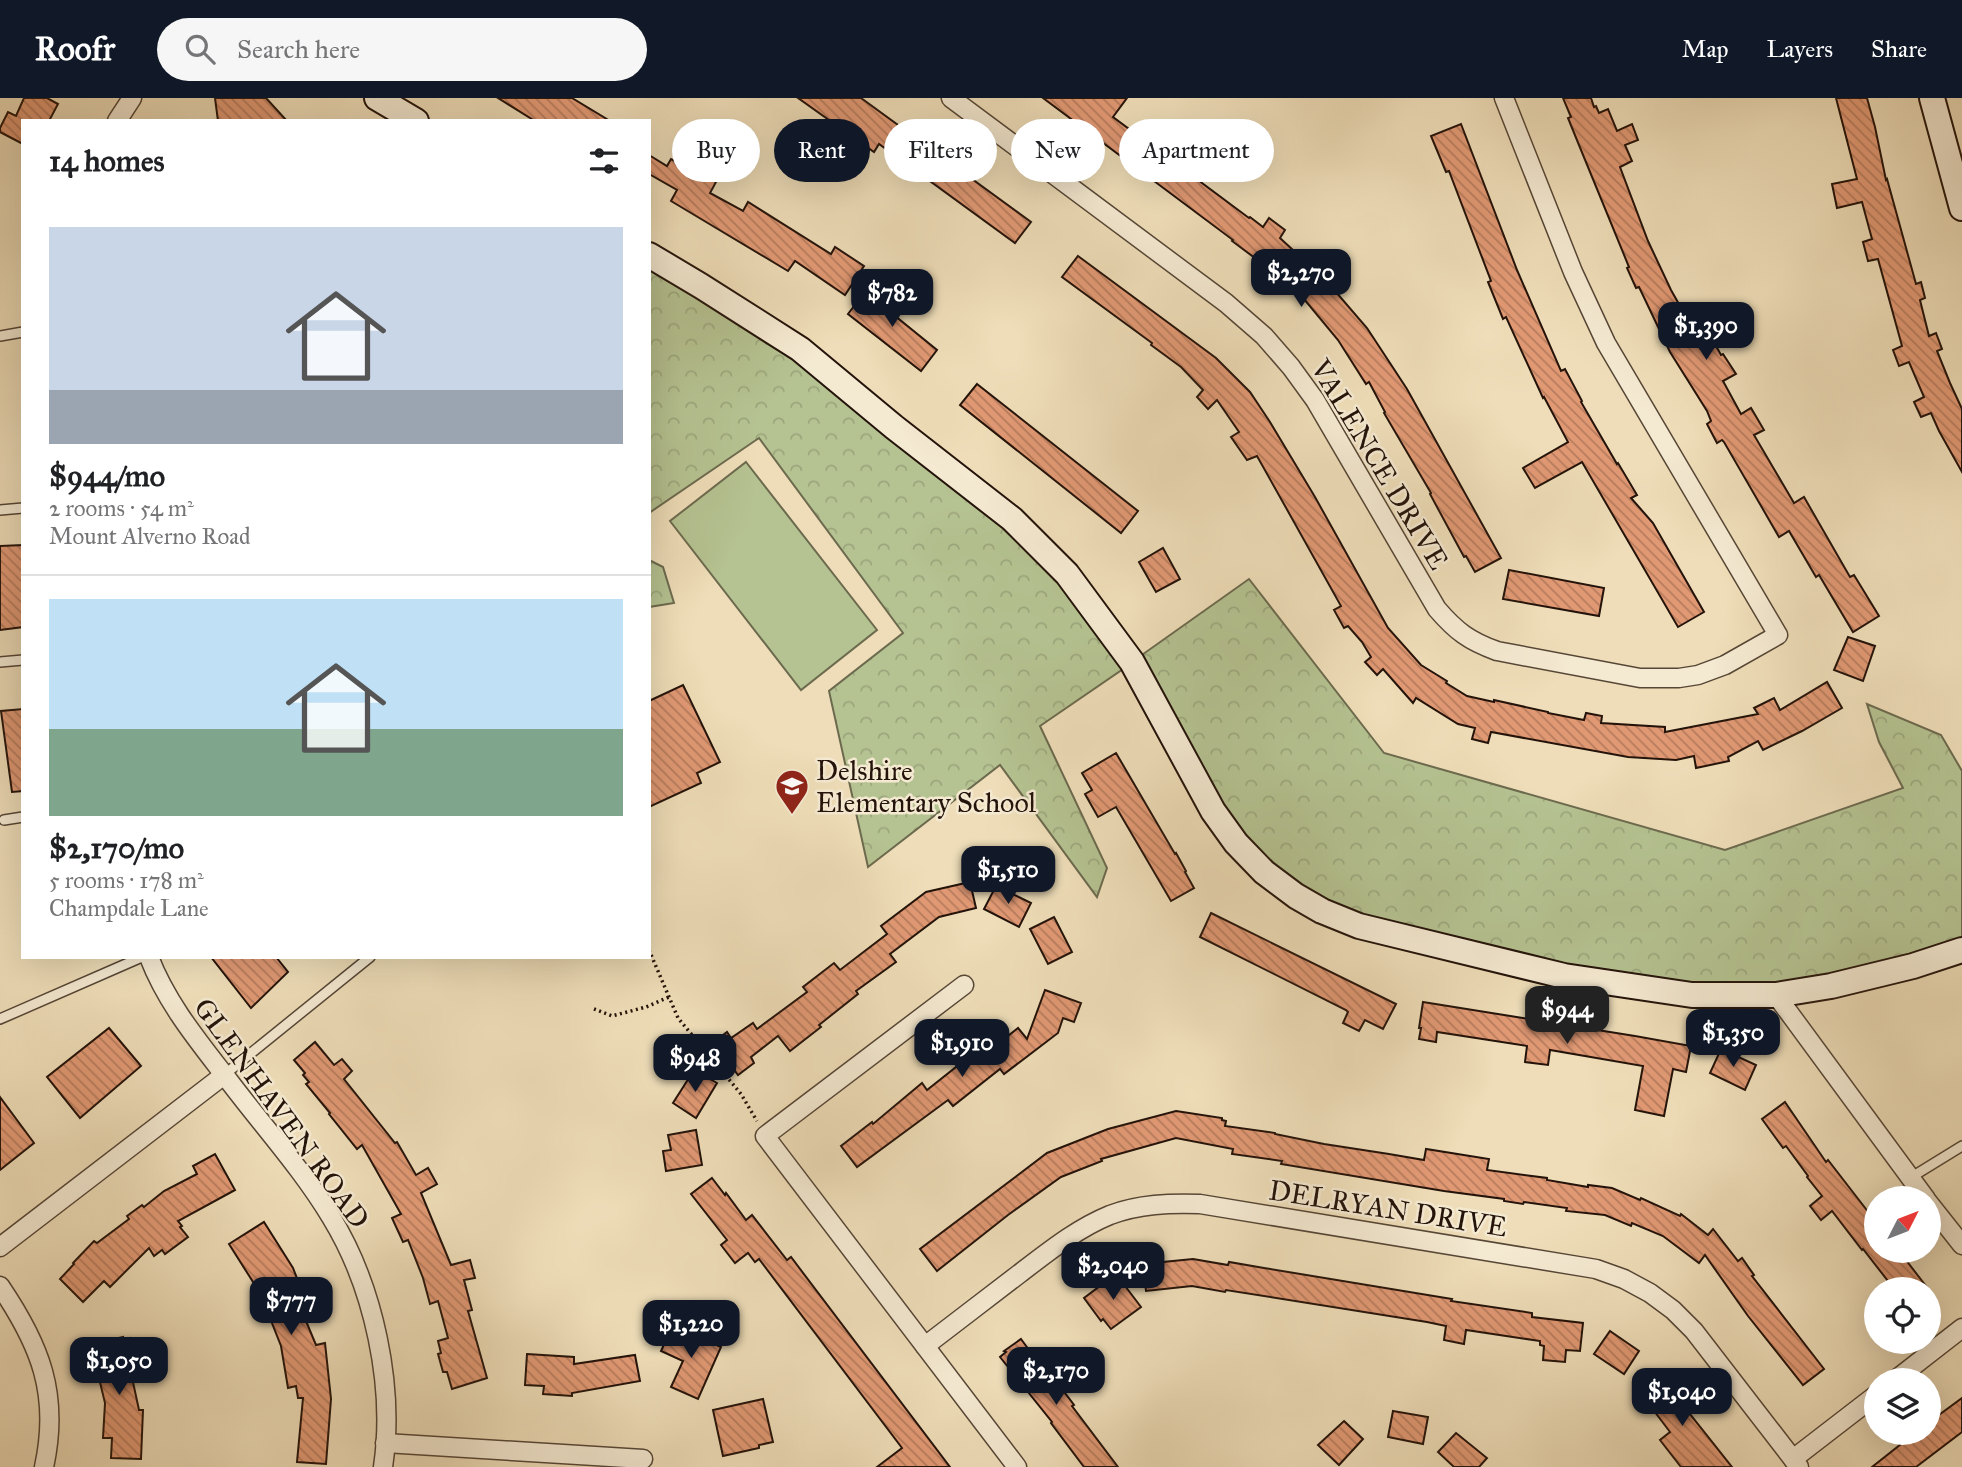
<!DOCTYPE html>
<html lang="en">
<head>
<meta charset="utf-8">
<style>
  body { margin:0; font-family:"IM FELL Great Primer",serif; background:#f6f6f6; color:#202124; height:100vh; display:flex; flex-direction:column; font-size:26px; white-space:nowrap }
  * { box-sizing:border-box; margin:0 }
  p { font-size:23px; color:#757577 }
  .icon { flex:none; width:38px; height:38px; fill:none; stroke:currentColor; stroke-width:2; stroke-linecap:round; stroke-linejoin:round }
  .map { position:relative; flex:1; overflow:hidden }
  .sheet { position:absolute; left:21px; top:21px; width:630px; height:840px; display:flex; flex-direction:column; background:#fff; border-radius:0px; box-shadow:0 7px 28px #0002 }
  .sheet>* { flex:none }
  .top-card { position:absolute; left:672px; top:21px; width:665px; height:63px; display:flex; gap:14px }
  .needle { width:46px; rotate:48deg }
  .buttons { position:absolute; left:1864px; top:1088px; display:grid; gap:14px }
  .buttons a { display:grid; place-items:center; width:77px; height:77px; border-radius:50%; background:#fff; box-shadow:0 7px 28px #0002; font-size:35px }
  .price { position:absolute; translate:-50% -60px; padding:0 16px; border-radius:14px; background:#111827; color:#fff; font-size:23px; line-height:46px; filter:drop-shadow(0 2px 4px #0008) }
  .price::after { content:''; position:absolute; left:50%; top:42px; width:21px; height:16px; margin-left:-10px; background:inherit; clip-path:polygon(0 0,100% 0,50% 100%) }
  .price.on { background:#222; color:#fff }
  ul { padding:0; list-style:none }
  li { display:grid; align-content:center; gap:14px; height:371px; padding:0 28px }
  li+li { border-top:2px solid #e0e0e0 }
  li span { display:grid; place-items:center; height:217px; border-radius:0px; color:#555 }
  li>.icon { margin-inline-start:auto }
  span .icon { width:126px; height:126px; fill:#fffc; stroke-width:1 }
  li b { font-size:30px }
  h2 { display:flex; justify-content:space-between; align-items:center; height:84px; padding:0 28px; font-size:30px }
  .tag { padding:0 24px; border-radius:32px; background:#fff; box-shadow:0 7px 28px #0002; font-size:24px; line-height:63px }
  .tag.on { background:#111827; color:#fff }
  header { display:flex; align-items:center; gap:42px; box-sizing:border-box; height:98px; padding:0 35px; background:#111827; color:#fff }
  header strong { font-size:33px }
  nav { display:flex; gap:38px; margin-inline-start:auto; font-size:24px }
  .search { width:490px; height:63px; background:#f6f6f6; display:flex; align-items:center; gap:18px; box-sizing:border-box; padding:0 24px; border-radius:38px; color:#757577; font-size:26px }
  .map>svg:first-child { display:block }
</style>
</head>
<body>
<header>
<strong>Roofr</strong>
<div class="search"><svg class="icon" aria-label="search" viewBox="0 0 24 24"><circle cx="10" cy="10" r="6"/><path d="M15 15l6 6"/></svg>Search here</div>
<nav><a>Map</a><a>Layers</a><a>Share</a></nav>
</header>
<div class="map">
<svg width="1962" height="1369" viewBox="0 0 1962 1369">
  <defs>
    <pattern id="forest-crowns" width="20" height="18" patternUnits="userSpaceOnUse" patternTransform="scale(1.75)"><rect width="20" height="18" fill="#b5c291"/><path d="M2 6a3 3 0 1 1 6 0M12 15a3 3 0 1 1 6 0" fill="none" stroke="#9ca67c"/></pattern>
    <pattern id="building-back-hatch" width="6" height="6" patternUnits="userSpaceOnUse" patternTransform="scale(1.75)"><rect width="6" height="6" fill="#e19974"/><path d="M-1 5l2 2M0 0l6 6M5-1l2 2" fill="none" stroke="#b67c5d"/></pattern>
  </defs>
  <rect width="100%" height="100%" fill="#eeddb8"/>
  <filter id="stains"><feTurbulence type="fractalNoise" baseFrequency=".00286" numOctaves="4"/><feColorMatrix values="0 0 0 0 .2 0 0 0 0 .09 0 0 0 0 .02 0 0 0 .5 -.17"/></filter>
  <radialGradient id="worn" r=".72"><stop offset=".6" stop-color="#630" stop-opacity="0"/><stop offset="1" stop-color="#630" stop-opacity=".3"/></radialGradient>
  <g fill="url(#forest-crowns)" stroke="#6c6a4e" stroke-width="2">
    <path d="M649,157L701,188L1012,421L1132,564L1249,481L1384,655L1725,752L1903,690L1879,644L1867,606L1941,637L1962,673V852L1913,868L1692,897L1359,828L1264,774L1132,565L1040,628L1107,770L1097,799L1000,667L868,769L829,593L903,535L759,340L649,415Z"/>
    <path d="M649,462L663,469L674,505L649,509Z"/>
  </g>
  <path fill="#b5c291" stroke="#6c6a4e" stroke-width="2" d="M746,364L877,532L801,592L670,423Z"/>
  <g fill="url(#building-back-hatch)" stroke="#24130a" stroke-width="2">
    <path d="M24,0H47L58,6L49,23H23V46L0,34V30L8,14L16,18Z"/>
    <path d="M215,0H266L287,23H218Z"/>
    <path d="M498,0H572L610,23H535Z"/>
    <path d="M798,0H861L1031,124L1015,145L879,46L874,54Z"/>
    <path d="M1043,0H1127L1113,19L1183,71L1195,55L1209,66L1198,82L1249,120L1250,119L1263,129L1269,120L1285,132L1280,140L1308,166L1316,157L1331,171L1323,179L1367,230L1407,291L1501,460L1475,474L1466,458L1464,459L1430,396L1431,395L1384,315L1385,314L1369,284L1366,286L1338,242L1304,201L1267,169L1232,143L1233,142Z"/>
    <path d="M1563,0H1591L1594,9L1596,8L1599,15L1608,11L1617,33L1632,26L1638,42L1625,47L1632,63L1620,69L1648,143L1671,192L1706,254L1716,248L1721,257L1723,256L1736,276L1723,283L1741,316L1751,310L1764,332L1754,337L1794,405L1804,399L1850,479L1854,477L1879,518L1853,534L1819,477L1816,479L1789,433L1779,439L1724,344L1722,342L1717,345L1707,326L1711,323L1707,313L1670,254L1639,189L1636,190L1627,170L1629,169L1581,52L1568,20L1571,19Z"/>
    <path d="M1836,0H1867L1875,29L1886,82L1887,81L1916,186L1921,184L1925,200L1920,202L1929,238L1936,235L1942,251L1937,253L1950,285L1962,311V374L1939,333L1931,315L1921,319L1914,304L1924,299L1909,264L1899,268L1893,252L1902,248L1878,161L1868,163L1863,144L1872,141L1862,104L1837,110L1832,86L1857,81Z"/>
    <path d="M1461,26L1517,172L1561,273L1565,271L1582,303L1581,304L1617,366L1618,365L1637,397L1631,400L1653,425L1704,514L1678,529L1582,364L1535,390L1523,370L1568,344L1544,299L1543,300L1506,219L1503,221L1488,184L1491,183L1449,73L1446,74L1431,38Z"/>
    <path d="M649,57L667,68L671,61L688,70L689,69L716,84L710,95L743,113L748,104L831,156L835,149L864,168L845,197L795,163L788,173L671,103L677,92L649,76Z"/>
    <path d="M1078,158L1216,260L1250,294L1270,324L1315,399L1388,530L1421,567L1447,583L1446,585L1467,598L1494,604V602L1548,614V615L1584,622L1586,615L1602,618L1601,625L1665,629V634L1758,616L1754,610L1774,600L1780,612L1827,584L1842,610L1802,633L1763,652L1758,643L1728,659L1729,663L1696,670L1694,658L1676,662L1628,659L1491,634L1488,645L1472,641L1475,630L1458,626L1416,600L1413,605L1383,571L1377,577L1365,564L1371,559L1362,544L1348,528L1344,530L1334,512L1341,508L1257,358L1247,362L1231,339L1239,334L1217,302L1208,311L1197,299L1203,292L1181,269L1151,247L1152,245L1062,179Z"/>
    <path d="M865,194L880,205L888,196L902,207L894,217L937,252L921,273L848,216Z"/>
    <path d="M977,286L1138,413L1121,435L960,307Z"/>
    <path d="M23,447V529L0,532V448Z"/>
    <path d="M1163,450L1180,481L1156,494L1139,464Z"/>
    <path d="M1509,472L1604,490L1599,518L1503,501Z"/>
    <path d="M1848,539L1875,548L1863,583L1834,572Z"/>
    <path d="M683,587L720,664L697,675L701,685L649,709V603Z"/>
    <path d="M23,611V693L12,694L1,613Z"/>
    <path d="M1116,655L1175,756L1176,755L1186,773L1185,774L1194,790L1171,803L1116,709L1098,719L1085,696L1092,692L1082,675Z"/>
    <path d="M970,784L976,810L939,819L890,856L896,864L856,893L858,896L819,927L821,929L790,953L778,938L751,959L754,965L738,977L714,944L727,934L731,940L753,925L757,931L807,894L803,889L834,865L840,872L887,836L881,828L926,794Z"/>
    <path d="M996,788L1031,805L1019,829L984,811Z"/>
    <path d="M1211,815L1396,906L1383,931L1365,922L1359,933L1343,925L1348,914L1346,912L1200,839Z"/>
    <path d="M1054,819L1072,854L1048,866L1030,831Z"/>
    <path d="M211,859H276L288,874L251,910Z"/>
    <path d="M1045,892L1081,905L1074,924L1063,920L1058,935L1004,976L1000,971L953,1008L948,1002L857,1069L841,1048L872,1024L873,1026L922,985L927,992L975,954L980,960L1018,930L1027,941Z"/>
    <path d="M1423,904L1635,938L1691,948L1686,974L1673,971L1664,1018L1635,1012L1643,968L1550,952L1548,967L1525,964L1527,948L1437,934L1436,944L1419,941L1421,930H1419Z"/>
    <path d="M109,930L141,968L80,1020L47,979Z"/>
    <path d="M315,944L334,967L342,961L352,973L344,981L395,1045L397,1044L416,1077L428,1070L437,1086L421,1095L451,1167L470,1162L475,1180L464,1182L472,1212L468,1213L487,1280L452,1291L447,1274H443L438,1256L441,1255L438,1243L448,1240L438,1203L430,1206L423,1180L408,1142L403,1144L392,1120L401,1116L362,1047L357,1051L329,1016L330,1015L306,986L309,984L303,977L305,975L294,962Z"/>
    <path d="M1721,951L1756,967L1745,992L1710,975Z"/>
    <path d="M694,972L717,985L696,1020L673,1005Z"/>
    <path d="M0,999L34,1045L0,1072Z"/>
    <path d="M1785,1004L1826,1064L1828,1062L1876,1124V1153H1899L1929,1192H1895L1863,1151L1862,1152L1832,1113L1821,1122L1810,1108L1822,1098L1807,1079L1808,1078L1786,1048L1783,1050L1762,1021Z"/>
    <path d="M1176,1013L1222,1020V1022L1226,1023L1225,1028L1275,1035V1036L1324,1046L1389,1056L1424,1062L1426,1051L1489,1061L1487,1072L1547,1080V1082L1588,1089V1087L1612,1090L1640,1102L1641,1100L1680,1118L1681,1116L1708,1137L1713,1131L1738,1163L1742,1160L1754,1177L1752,1178L1824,1271L1803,1287L1748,1218L1705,1157L1699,1165L1663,1138L1632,1125L1631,1128L1605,1117L1566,1113L1567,1110L1524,1104L1523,1106L1504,1103V1101L1444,1093L1281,1066L1282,1063L1232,1056L1233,1051L1176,1040L1101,1061L1102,1063L1061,1079L1008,1117L937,1173L920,1151L1047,1055L1108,1031Z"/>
    <path d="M696,1032L702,1067L666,1073L663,1053L671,1052L668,1037Z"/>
    <path d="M215,1056L235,1092L178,1123L182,1128L180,1129L188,1139L165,1156L162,1152L154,1158L149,1150L110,1189L104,1183L83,1204L60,1181L74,1166L73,1165L94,1143L97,1145L129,1121L127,1118L142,1107L144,1109L164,1093L197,1076L193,1068Z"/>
    <path d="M712,1080L725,1097L726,1095L746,1122L752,1117L787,1162L791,1159L950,1369H877L902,1350L759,1161L755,1164L748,1155L735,1165L721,1147L727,1142L691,1096Z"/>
    <path d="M264,1124L293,1170L305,1201L298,1204L316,1247L325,1245L331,1301L326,1366L297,1364L303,1300H298L296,1288L288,1290L281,1248L268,1215L272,1214L229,1146Z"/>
    <path d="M1193,1161L1228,1167L1229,1164L1264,1170L1452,1201L1451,1203L1532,1215V1219L1583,1225L1580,1253L1566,1252L1565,1264L1543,1262L1544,1248L1540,1247V1243L1466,1232L1464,1246L1444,1242L1446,1228L1427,1224L1226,1192L1225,1194L1192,1188L1146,1193L1143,1166Z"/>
    <path d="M1116,1176L1141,1209L1111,1231L1103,1221L1101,1223L1084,1200Z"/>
    <path d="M673,1227L721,1249L698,1301L671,1289L683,1263L661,1253Z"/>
    <path d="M1610,1233L1639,1253L1624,1276L1594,1256Z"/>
    <path d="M123,1239V1242L130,1240L135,1259L128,1261L139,1312H143L141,1361L111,1360L112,1340H103L105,1305L98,1276L95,1277L87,1247Z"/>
    <path d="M1021,1241L1059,1293L1062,1291L1074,1307L1072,1308L1118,1369H1084L1051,1325L1052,1324L1000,1259L1006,1254L1004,1253Z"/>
    <path d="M527,1256L574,1259V1266L635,1257L640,1283L572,1295V1298L543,1296L544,1288L525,1287Z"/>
    <path d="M1662,1275L1673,1290L1671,1292L1732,1369H1681L1660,1342L1670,1334L1639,1293Z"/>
    <path d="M1962,1300V1334L1916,1369H1872L1915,1335H1928V1325Z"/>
    <path d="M763,1301L773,1344L759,1347V1350L723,1358L713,1312Z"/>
    <path d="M1393,1313L1428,1319L1423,1346L1388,1339Z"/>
    <path d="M1344,1323L1363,1341L1339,1367L1318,1347Z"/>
    <path d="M1456,1335L1487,1360L1479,1369H1454L1438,1354Z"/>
  </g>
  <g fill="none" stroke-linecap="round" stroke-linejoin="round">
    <defs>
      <g id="lane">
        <path d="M0,238L23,234"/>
        <path d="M0,412L23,410"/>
        <path d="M0,564L23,562"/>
        <path d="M4,722L23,719"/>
        <path d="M0,921L142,859"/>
        <path d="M224,977L370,859"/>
        <path d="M1910,1080L1962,1048"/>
      </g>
      <g id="street">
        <path d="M951,0L1226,205L1264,238L1291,269L1315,302L1437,511C1456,533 1469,543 1497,553L1640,580H1679L1698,577L1725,567L1778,537L1606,245L1573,174L1504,0"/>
        <path d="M117,23L132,0"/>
        <path d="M149,859C167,906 199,944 229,983C263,1028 302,1071 331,1119C374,1189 395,1288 383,1369"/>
        <path d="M964,887L765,1038L1017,1369"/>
        <path d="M1776,897L1926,1101"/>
        <path d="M1928,1104L1962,1147"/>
        <path d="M0,1149L224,977"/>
        <path d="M0,1188C40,1247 60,1296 44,1369"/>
        <path d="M925,1248C956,1224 988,1200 1019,1176C1048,1154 1076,1131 1110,1117C1139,1106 1170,1105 1200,1106L1596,1171L1624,1181L1650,1195L1673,1212L1694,1233L1799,1369"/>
        <path d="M1894,1283L1962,1230"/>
        <path d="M385,1345L643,1361"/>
        <path d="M1793,1361L1876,1297"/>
      </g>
      <g id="secondary">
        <path d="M377,0L416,23"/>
        <path d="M1932,0L1962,110"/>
        <path d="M649,157L701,188L800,251L894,329L1012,421L1067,476L1132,564L1213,713L1236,745L1264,774L1296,798L1322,813L1359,828L1564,878L1692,897H1776L1831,888L1913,868L1962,852"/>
      </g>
    </defs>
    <use href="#lane" stroke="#564636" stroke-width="12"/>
    <use href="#street" stroke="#564636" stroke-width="21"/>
    <use href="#secondary" stroke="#24130a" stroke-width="28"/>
    <g stroke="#24130a" stroke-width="3.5" stroke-dasharray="2 3.5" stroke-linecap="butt">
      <path d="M649,852L678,920L741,996L757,1023"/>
      <path d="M594,911L612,918L646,909L669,899"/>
    </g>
    <use href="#lane" stroke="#f4e9d1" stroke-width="9"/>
    <use href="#street" stroke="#f4e9d1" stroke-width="18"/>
    <use href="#secondary" stroke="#f4e9d1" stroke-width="24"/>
  </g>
  <defs>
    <symbol id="school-pin" viewBox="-11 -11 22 30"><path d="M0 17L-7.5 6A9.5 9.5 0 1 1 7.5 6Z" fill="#8f2418" stroke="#f4e9d1"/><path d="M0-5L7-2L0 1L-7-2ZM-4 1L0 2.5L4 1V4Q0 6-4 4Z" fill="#fff"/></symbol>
  </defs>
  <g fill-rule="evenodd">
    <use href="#school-pin" x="773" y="669" width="38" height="52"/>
  </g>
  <g text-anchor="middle" stroke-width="5" stroke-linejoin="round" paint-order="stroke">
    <g font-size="28" fill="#24130a" stroke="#f4e9d1">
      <text transform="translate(1380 366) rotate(59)" y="10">VALENCE DRIVE</text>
      <text transform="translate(282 1015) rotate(54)" y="10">GLENHAVEN ROAD</text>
      <text transform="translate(1388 1110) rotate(9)" y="10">DELRYAN DRIVE</text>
    </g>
    <g font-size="28" fill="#24130a" stroke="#f4e9d1" text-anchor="start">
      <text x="816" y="682">Delshire<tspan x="816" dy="32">Elementary School</tspan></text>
    </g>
  </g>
  <rect width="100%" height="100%" filter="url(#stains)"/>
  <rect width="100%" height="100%" fill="url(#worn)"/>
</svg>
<div class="buttons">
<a><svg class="needle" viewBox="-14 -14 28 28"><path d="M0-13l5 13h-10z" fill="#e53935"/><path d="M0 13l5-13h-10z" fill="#757577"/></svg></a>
<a><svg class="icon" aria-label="locate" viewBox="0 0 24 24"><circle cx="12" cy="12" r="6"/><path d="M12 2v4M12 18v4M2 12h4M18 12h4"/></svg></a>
<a><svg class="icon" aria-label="layers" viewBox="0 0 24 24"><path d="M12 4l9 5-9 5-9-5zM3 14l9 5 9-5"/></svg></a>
</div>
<b class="price" style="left:1301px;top:211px">$2,270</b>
<b class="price" style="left:892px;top:231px">$782</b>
<b class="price" style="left:1706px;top:264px">$1,390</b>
<b class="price" style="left:1008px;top:808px">$1,510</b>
<b class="price on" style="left:1567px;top:948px">$944</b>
<b class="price" style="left:1733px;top:971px">$1,350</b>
<b class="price" style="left:962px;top:981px">$1,910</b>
<b class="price" style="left:695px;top:996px">$948</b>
<b class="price" style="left:1113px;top:1204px">$2,040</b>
<b class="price" style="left:291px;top:1239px">$777</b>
<b class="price" style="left:691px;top:1262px">$1,220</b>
<b class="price" style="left:119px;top:1299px">$1,050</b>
<b class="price" style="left:1056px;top:1309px">$2,170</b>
<b class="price" style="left:1682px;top:1330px">$1,040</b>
<div class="top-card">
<a class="tag">Buy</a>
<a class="tag on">Rent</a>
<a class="tag">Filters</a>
<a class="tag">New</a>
<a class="tag">Apartment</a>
</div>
<section class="sheet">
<h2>14 homes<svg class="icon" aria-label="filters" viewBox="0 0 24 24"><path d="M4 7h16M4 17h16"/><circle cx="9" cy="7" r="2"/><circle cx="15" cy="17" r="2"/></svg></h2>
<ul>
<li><span style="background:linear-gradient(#c9d6e8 75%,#9aa5b1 0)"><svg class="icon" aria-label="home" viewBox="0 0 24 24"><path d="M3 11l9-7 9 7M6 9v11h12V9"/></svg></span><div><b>$944/mo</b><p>2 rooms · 54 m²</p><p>Mount Alverno Road</p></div></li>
<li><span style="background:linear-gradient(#bfe0f5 60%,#7fa58c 0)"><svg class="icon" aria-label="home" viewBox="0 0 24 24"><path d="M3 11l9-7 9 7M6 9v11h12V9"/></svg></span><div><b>$2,170/mo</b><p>5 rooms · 178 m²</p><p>Champdale Lane</p></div></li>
</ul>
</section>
</div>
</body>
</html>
